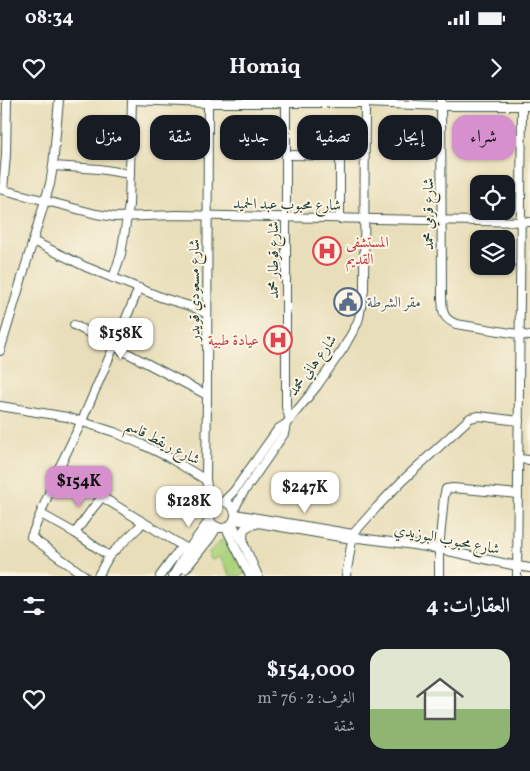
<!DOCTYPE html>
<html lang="ar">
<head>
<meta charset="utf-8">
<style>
  body { margin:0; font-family:Vollkorn,Amiri,serif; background:#242831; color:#f1f3f6; direction:rtl; height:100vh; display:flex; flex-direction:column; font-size:19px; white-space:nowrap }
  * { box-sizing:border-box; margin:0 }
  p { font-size:16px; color:#9ea1a6 }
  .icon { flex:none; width:28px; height:28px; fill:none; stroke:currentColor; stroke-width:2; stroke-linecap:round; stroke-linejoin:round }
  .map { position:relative; height:476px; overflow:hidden; direction:ltr }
  .sheet { display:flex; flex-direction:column; background:#171b24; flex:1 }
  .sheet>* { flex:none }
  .banner { position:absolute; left:15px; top:15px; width:500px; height:45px; direction:rtl; display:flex; gap:10px }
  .fabs { position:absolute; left:470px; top:75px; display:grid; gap:10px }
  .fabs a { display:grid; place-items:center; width:45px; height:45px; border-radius:10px; background:#171b24; box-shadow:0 1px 4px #0004; font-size:25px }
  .price { position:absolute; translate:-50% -42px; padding:0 11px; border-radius:10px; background:#fff; color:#222; font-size:16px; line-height:32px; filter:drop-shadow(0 1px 2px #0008) }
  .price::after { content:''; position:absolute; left:50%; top:30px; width:15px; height:11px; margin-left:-8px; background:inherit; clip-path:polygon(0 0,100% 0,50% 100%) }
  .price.on { background:#d690ce; color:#111 }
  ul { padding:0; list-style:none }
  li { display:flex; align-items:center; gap:15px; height:125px; padding:0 20px }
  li+li { border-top:1px solid #363941 }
  li span { display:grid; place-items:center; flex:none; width:140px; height:100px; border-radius:15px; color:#555 }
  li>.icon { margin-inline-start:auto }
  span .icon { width:60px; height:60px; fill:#fffc; stroke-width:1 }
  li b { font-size:21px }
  h2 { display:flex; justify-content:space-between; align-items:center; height:60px; padding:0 20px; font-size:21px }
  .chip { padding:0 18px; border-radius:15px; background:#171b24; box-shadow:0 1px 4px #0004; font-size:18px; line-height:45px }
  .chip.on { background:#d690ce; color:#111 }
  .status { display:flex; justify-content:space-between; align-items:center; height:35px; padding:0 25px; background:#171b24; direction:ltr }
  .status svg { height:14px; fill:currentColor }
  header { display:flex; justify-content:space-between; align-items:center; height:65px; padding:0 20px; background:#171b24; font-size:22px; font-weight:700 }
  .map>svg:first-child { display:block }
</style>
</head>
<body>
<div class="status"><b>08:34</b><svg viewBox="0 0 49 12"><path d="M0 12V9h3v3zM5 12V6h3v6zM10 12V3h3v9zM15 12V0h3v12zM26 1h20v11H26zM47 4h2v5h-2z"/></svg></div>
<header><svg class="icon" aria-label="forward" viewBox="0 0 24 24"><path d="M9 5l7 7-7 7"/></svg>Homiq<svg class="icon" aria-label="heart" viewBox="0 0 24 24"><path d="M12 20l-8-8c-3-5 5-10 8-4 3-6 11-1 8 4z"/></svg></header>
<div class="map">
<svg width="530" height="476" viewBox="0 0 530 476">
  <rect width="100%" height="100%" fill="#fcf5e5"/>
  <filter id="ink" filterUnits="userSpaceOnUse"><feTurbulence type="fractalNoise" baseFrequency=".02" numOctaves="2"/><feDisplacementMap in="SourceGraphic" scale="10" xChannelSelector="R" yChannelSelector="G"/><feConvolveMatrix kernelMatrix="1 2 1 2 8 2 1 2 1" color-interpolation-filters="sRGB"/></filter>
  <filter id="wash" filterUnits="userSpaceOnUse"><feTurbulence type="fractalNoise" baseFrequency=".0096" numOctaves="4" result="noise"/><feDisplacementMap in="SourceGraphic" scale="20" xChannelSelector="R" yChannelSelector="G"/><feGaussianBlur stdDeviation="1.12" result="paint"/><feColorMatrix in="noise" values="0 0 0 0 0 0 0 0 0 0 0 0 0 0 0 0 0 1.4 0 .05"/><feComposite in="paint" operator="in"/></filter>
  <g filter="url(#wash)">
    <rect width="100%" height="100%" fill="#e8deb9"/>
    <path fill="#acd27c" stroke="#668858" d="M221,440L230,444L246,473L240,476H230L219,457L213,460L209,458V452Z"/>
  </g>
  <g filter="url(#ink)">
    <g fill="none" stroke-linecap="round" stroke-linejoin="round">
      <defs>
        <g id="minor">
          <path d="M132,0L208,3H365L441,6H530"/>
          <path d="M208,0L207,295L206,380L209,397L213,405"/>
          <path d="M286,0V307L290,320"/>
          <path d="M441,0L442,198C443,212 442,218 456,224L530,236"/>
          <path d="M287,55L364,56"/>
          <path d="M53,66L99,69L130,74"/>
          <path d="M0,89L58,104L96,114L115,117L177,115L530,122"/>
          <path d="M3,90L6,55L7,0"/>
          <path d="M340,119V55"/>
          <path d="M33,141L86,167L163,198L193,207L207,214"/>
          <path d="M113,178L121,154L129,105L132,0"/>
          <path d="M74,225L207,295"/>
          <path d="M0,251L50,84L53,66L59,0"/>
          <path d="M0,306L67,317L114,332L143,345L166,356L206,380"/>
          <path d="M518,359L530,360"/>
          <path d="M60,366L102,397L143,422"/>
          <circle cx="222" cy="415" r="13"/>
          <path d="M223,402L234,391L278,329L286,324"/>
          <path d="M234,410L241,396L284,334L286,324L317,286L343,249L357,224L359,218L364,190L365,0"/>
          <path d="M41,414L75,433L109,456"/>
          <path d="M235,414L353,434L357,436"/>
          <path d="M234,420L258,423L352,439L359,438L407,444L439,449L517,466L530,468"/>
          <path d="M232,423L245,447L258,476"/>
          <path d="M226,428L250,476"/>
          <path d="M75,433L93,408L102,397"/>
          <path d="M244,442L243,437L244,429L251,425L256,424"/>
          <path d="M85,476L31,437L60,366L81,323L139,188"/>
          <path d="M98,476L109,456L138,428L143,422L189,450"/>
          <path d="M160,476L182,446"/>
          <path d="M346,476L353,434L377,407L402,381L470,318L479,316L519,321"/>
          <path d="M439,476V449L444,397L446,389L453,388L518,394"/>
          <path d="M517,476L522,6"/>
        </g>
        <g id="tertiary">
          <path d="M185,468L209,438L216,427"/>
          <path d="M174,476L189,450L210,421"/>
        </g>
      </defs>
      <use href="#minor" stroke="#3d5548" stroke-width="10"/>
      <use href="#tertiary" stroke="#3d5548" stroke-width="12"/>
      <use href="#minor" stroke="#fff" stroke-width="8"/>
      <use href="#tertiary" stroke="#fff" stroke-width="10"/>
    </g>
  </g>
  <defs>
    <symbol id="hospital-ring" viewBox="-11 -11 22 22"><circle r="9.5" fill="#fcf5e5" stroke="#e0444e" stroke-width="1.5"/><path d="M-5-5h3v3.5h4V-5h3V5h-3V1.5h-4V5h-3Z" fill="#e0444e"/></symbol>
    <symbol id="civic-ring" viewBox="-11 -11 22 22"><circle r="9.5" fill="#fcf5e5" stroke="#5c6f8a" stroke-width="1.5"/><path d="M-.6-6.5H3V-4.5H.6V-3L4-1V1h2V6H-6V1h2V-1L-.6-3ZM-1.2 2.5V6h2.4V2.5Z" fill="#5c6f8a"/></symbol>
  </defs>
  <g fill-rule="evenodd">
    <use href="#hospital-ring" x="311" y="135" width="32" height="32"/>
    <use href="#civic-ring" x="332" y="186" width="32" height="32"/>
    <use href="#hospital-ring" x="262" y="224" width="32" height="32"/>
  </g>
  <g text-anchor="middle" stroke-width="4" stroke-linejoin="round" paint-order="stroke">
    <g font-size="15" fill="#1f3d34" stroke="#fcf5e5">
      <text transform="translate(287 104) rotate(1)" y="5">شارع محبوب عبد الحميد</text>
      <text transform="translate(428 114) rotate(-90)" y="5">شارع قرمي محمد</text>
      <text transform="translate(273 160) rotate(-90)" y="5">شارع قوطار محمد</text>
      <text transform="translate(194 190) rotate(-90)" y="5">شارع مسعودي قويدر</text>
      <text transform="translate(312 265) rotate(-54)" y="5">شارع هاني محمد</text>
      <text transform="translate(163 342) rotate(27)" y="5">شارع ريقط قاسم</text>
      <text transform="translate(447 439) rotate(11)" y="5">شارع محبوب البوزيدي</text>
    </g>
    <g font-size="15" fill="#be3a42" stroke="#fcf5e5" text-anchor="start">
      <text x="346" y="147">المستشفى<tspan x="346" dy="17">القديم</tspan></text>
      <text x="259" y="245" text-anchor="end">عيادة طبية</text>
    </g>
    <g font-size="15" fill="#4e5e75" stroke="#fcf5e5" text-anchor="start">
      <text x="367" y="207">مقر الشرطة</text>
    </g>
  </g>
</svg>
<div class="fabs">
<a><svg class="icon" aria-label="locate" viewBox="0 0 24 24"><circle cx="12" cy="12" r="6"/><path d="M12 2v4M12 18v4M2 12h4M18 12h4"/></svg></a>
<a><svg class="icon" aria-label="layers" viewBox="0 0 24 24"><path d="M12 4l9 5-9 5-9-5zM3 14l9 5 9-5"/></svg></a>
</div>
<b class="price" style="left:121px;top:260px">$158K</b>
<b class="price on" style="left:79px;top:408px">$154K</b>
<b class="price" style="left:305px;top:414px">$247K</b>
<b class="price" style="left:189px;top:428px">$128K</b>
<div class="banner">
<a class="chip on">شراء</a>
<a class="chip">إيجار</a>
<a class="chip">تصفية</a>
<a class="chip">جديد</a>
<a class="chip">شقة</a>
<a class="chip">منزل</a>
</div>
</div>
<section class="sheet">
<h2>العقارات: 4<svg class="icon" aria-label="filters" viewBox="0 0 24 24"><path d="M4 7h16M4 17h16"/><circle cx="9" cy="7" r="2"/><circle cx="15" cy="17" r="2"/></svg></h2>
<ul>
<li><span style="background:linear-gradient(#dfe7d0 60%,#8fb573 0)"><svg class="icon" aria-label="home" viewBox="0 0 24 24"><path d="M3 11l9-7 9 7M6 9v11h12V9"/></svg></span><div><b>$154,000</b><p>الغرف: 2 · 76 m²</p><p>شقة</p></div><svg class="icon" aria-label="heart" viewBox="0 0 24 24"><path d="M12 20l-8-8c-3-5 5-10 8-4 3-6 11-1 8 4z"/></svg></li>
</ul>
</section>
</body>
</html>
